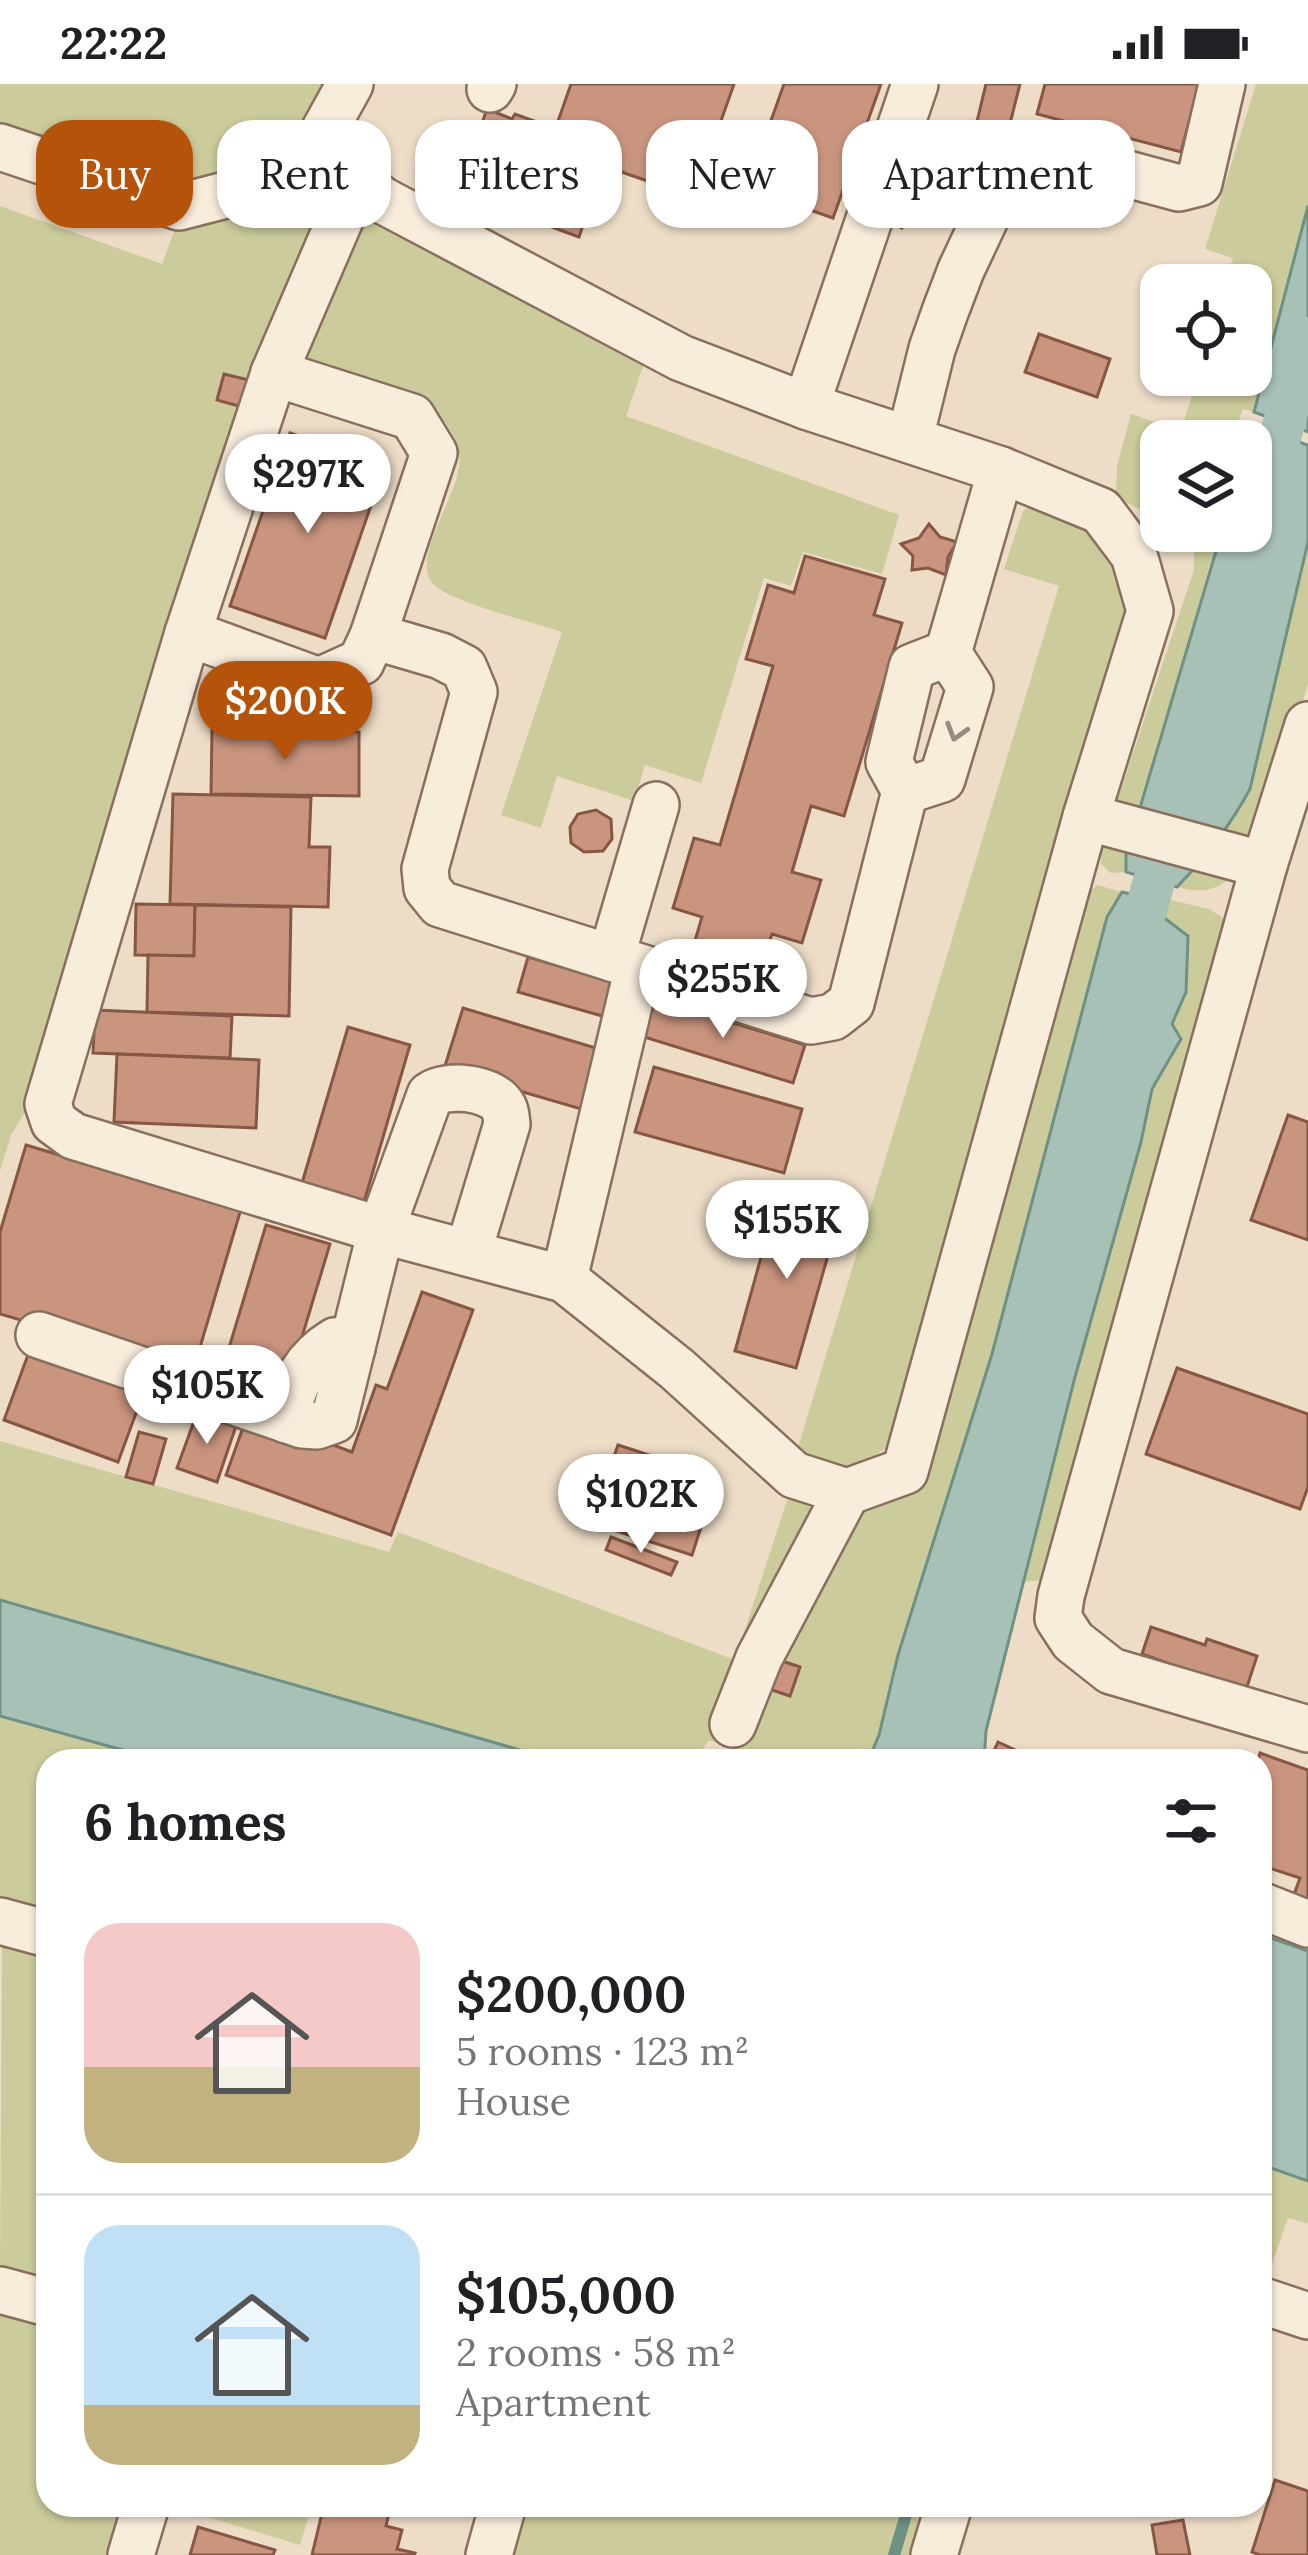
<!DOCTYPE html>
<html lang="en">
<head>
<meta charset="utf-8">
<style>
  body { margin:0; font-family:Lora,serif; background:#f6f6f6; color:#202124; height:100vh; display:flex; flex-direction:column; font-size:45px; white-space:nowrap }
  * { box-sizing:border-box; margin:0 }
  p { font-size:39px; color:#757577 }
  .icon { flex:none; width:66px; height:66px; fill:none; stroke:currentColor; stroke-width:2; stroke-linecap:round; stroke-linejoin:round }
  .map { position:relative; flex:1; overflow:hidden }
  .drawer { position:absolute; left:36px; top:1665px; width:1236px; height:768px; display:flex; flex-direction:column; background:#fff; border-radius:36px; box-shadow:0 3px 9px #0004 }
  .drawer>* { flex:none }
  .top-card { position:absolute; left:36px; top:36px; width:1236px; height:108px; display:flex; gap:24px }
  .fabs { position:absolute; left:1140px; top:180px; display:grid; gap:24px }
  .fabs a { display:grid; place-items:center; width:132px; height:132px; border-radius:24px; background:#fff; box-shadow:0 3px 9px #0004; font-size:60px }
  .price { position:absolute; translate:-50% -102px; padding:0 27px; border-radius:42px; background:#fff; color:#222; font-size:39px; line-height:78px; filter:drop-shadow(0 3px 6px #0008) }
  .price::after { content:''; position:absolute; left:50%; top:72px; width:36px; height:27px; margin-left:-18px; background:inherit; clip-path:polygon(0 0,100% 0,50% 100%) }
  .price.current { background:#b45309; color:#fff }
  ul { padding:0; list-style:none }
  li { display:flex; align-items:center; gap:36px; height:300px; padding:0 48px }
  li+li { border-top:3px solid #e0e0e0 }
  li span { display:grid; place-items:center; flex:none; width:336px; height:240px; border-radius:36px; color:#555 }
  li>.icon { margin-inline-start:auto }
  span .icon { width:144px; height:144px; fill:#fffc; stroke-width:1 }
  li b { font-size:51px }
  h2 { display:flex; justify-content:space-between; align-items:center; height:144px; padding:0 48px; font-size:51px }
  .pill { padding:0 42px; border-radius:36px; background:#fff; box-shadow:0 3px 9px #0004; font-size:42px; line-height:108px }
  .pill.current { background:#b45309; color:#fff }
  .status { display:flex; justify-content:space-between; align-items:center; height:84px; padding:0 60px; background:#fff; direction:ltr }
  .status svg { height:33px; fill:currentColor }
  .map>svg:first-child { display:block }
</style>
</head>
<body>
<div class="status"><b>22:22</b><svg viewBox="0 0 49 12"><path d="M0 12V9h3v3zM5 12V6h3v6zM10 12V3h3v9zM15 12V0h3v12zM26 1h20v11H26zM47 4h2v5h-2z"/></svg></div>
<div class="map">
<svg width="1308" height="2471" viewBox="0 0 1308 2471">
  <rect width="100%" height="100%" fill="#edddc7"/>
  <g fill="#cbcb9b">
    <path d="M0,0H336L295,51L268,78L189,101L147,100L0,49Z"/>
    <path d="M1256,0H1308V122L1254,328L1243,325L1238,338L1252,342L1248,357H1161V436L1116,413L1117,382L1131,330L1181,347L1198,291H1251V201H1225L1233,174L1205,165Z"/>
    <path d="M300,98L332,111L173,514L169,559L40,1003L11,1051L0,1087V122L162,180L179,135Z"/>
    <path d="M361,122L647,271L626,332L899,431L882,490L803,468L791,502L764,494L701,699L645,681L634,717L557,692L541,744L501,731L562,548C535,539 450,518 433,500C408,473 466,404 459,369C457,354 447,340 437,329L309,279L306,269Z"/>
    <path d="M1031,421L1088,439L1132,511L890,1361C847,1391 844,1392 793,1380L1059,502L1004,485L1023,427Z"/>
    <path d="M1178,447H1222L1126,771V788L1111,789L1101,780V765L1194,486V463Z"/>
    <path d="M1308,458C1308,504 1308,552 1308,598C1307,616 1240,787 1229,795C1212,809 1196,808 1177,803C1206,773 1230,742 1250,705Z"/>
    <path d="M1097,801L1122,808L1107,833L992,1270L898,1571L879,1651L868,1677H748L730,1660L708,1657L696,1677H558L0,1516V1357L389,1468L398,1448L735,1576L791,1404L875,1416L912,1409L1008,1093L1084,812Z"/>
    <path d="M1171,816L1209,825L1222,833L1229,850L1052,1495L1023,1498L1075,1293L1141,1058L1152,1005L1180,956L1172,940L1186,908L1163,833L1162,817Z"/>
    <path d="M0,1632L162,1677H48V1834L0,1821Z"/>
    <path d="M2,1856L48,1868V2205L0,2192Z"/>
    <path d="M1260,2080L1308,2097V2140L1288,2134L1267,2194L1260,2191Z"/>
    <path d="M0,2221L48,2233V2421H132L118,2471H0Z"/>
    <path d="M168,2421H312L300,2461Z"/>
    <path d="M521,2421H937L923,2471H506Z"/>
  </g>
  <g fill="#a8c1b7" stroke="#6f9084" stroke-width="3">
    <path d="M1308,122V348L1254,328Z"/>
    <path d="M1252,342L1308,361V458L1250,705C1230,742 1206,773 1177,803L1126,788V771L1222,447H1251V357H1248Z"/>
    <path d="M1122,808L1162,817L1163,833L1188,852L1186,908L1172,940L1181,955L1152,1005L1141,1058L1075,1293L986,1647L984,1677H868L879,1651L898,1571L992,1270L1107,833Z"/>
    <path d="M0,1516L558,1677H162L0,1632Z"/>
    <path d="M1260,1850L1308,1867V2097L1260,2080Z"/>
  </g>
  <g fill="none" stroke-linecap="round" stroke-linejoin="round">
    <path stroke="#6f9084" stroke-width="12" d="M894,2471L909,2421"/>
    <g stroke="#a8c1b7" stroke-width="42">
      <path d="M1266,403L1308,254"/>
      <path d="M1135,865L1170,740"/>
    </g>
  </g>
  <g fill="#ca957f" stroke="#875644" stroke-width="3">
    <path d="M571,0H734L694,113L549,63Z"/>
    <path d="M784,0H881L833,134L747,104Z"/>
    <path d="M986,0H1020L999,83L968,75Z"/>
    <path d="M1045,0H1199L1181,68L1037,30Z"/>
    <path d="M487,25L512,35L515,30L556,45L549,63L603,82L579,153L481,117L484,108L461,99Z"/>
    <path d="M912,71L929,77L902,144L886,137Z"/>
    <path d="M1039,250L1110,275L1097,313L1025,288Z"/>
    <path d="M224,290L249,296L242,323L217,316Z"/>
    <path d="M290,349L385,381L325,554L230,522Z"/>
    <path d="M929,440L940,453L957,458L948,473L946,491L928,484L912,486L913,472L901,460L919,454Z"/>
    <path d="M805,472L885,495L874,531L902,539L844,732L811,722L792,788L821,796L802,859L772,850L762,880L694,860L702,833L673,824L694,754L720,761L773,582L746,575L768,501L794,509Z"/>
    <path d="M212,646L359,648V712L211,710Z"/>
    <path d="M173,710L311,713L309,763H330L328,823L170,820Z"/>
    <path d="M596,726L611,735L612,755L603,767L584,768L571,759L570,743L578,730Z"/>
    <path d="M136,820L195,821L194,872L135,871Z"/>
    <path d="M195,821L291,823L289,932L147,928L148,871L194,872Z"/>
    <path d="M528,873L619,899L609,934L518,908Z"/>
    <path d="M652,914L805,961L793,999L641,952Z"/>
    <path d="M463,924L599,965L581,1025L444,985Z"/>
    <path d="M95,926L232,932L230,974L93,969Z"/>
    <path d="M348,943L410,961L364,1118L302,1099Z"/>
    <path d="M117,970L259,976L256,1044L114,1038Z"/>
    <path d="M654,983L802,1025L784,1089L635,1048Z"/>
    <path d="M1288,1031L1308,1038V1156L1251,1136Z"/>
    <path d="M26,1061L241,1125L193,1287L0,1230V1148Z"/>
    <path d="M778,1112L840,1129L796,1284L735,1267Z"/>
    <path d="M266,1141L330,1160L286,1306L222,1287Z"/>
    <path d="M422,1208L473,1226L391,1451L226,1391L245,1338L317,1355L352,1368L376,1301L387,1305Z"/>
    <path d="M32,1260L146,1302L118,1378L4,1336Z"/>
    <path d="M1177,1284L1308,1330V1403L1300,1425L1146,1370Z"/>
    <path d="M197,1329L236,1342L217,1398L177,1384Z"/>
    <path d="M139,1348L166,1355L153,1400L126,1393Z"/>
    <path d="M618,1361L717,1393L692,1471L601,1442L610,1414L601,1410Z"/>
    <path d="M611,1453L677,1478L671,1491L606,1466Z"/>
    <path d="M1151,1543L1205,1561L1207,1555L1257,1572L1243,1615L1196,1589L1142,1570Z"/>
    <path d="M776,1575L800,1583L790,1612L766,1604Z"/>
    <path d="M998,1658L1020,1668L1015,1677H989Z"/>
    <path d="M1260,1669L1308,1686V1837L1287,1830L1300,1794L1260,1781V1677H1258Z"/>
    <path d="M1275,2396L1308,2407V2471H1260L1252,2468Z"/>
    <path d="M333,2421H391L386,2442L402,2446L397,2465L415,2469L414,2471H312L323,2425L332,2427Z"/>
    <path d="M1183,2436L1190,2471H1157L1152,2441Z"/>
    <path d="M198,2443L275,2466L273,2471H190Z"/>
  </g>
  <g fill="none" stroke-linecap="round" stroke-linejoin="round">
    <defs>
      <g id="minor">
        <path d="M490,5L493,0"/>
        <path d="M319,56L357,96L382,116L681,274L806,322L1001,386L1101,427L1134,471L1150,527L1086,733L905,1387L847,1408L794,1391L677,1285L564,1195L381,1146L73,1052L54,1038L48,1020L188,549L274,289L357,96"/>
        <path d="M0,63L179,123L249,105L288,83L319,56L350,0"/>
        <path d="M806,322L915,0"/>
        <path d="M910,354L932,265L945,228L961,186L1008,86L1031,73L1057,71L1179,104L1199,99L1222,0"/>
        <path d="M188,549L319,597L361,578L373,552L434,369L412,333L274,289"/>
        <path d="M373,552L441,572L464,584L474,608L425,785L427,804L440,820L811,937L833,933L851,919L905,707L889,678L912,583L948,569"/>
        <path d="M1308,641L1264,781L1061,1512L1058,1534L1073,1557L1111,1587L1308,1645"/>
        <path d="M905,707L942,695L970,603L948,569L1001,386"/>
        <path d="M1086,733L1264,781"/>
        <path d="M611,874L656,721"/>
        <path d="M564,1195L638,883"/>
        <path d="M39,1251L302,1341L317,1342L334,1336L381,1146L430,1011C446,999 490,1003 502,1021C506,1026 506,1033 507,1040L468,1169"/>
        <path d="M287,1336C291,1302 305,1275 335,1257L352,1264"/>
        <path d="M733,1640L759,1574L847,1408"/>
        <path d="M1260,1821L1308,1840"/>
        <path d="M0,1837L48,1850"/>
        <path d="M0,2206L48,2219"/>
        <path d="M1260,2216L1308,2232"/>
        <path d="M131,2471L146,2421"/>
        <path d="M489,2471L503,2421"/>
        <path d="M934,2471L949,2421"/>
      </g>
    </defs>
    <use href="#minor" stroke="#896f5d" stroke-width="50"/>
    <use href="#minor" stroke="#f8ecdb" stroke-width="45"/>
  </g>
  <defs><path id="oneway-chevron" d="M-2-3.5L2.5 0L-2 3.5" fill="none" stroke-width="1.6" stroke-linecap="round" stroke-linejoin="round" transform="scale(3)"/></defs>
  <use stroke="#988a7e" href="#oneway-chevron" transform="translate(956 648) rotate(107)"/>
</svg>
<div class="fabs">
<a><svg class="icon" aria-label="locate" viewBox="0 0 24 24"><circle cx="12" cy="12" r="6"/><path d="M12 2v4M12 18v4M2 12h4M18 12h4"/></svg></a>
<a><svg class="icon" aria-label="layers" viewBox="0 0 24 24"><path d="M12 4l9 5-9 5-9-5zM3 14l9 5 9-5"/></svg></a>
</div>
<b class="price" style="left:308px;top:452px">$297K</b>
<b class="price current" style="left:285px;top:679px">$200K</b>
<b class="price" style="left:723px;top:957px">$255K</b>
<b class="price" style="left:787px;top:1198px">$155K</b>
<b class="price" style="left:207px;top:1363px">$105K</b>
<b class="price" style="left:641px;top:1472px">$102K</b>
<div class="top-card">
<a class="pill current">Buy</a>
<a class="pill">Rent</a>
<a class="pill">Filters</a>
<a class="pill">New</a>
<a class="pill">Apartment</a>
</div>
<section class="drawer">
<h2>6 homes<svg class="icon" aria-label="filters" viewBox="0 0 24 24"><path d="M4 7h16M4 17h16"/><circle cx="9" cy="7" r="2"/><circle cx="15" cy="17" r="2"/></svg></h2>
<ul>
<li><span style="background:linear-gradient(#f6c9c9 60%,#c2b280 0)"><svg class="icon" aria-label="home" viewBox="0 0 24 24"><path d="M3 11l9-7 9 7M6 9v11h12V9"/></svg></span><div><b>$200,000</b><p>5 rooms · 123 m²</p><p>House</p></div></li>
<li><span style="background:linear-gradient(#bfe0f5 75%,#c2b280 0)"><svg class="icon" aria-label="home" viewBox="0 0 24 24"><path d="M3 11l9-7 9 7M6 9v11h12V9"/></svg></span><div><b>$105,000</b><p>2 rooms · 58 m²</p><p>Apartment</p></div></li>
</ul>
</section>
</div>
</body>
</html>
